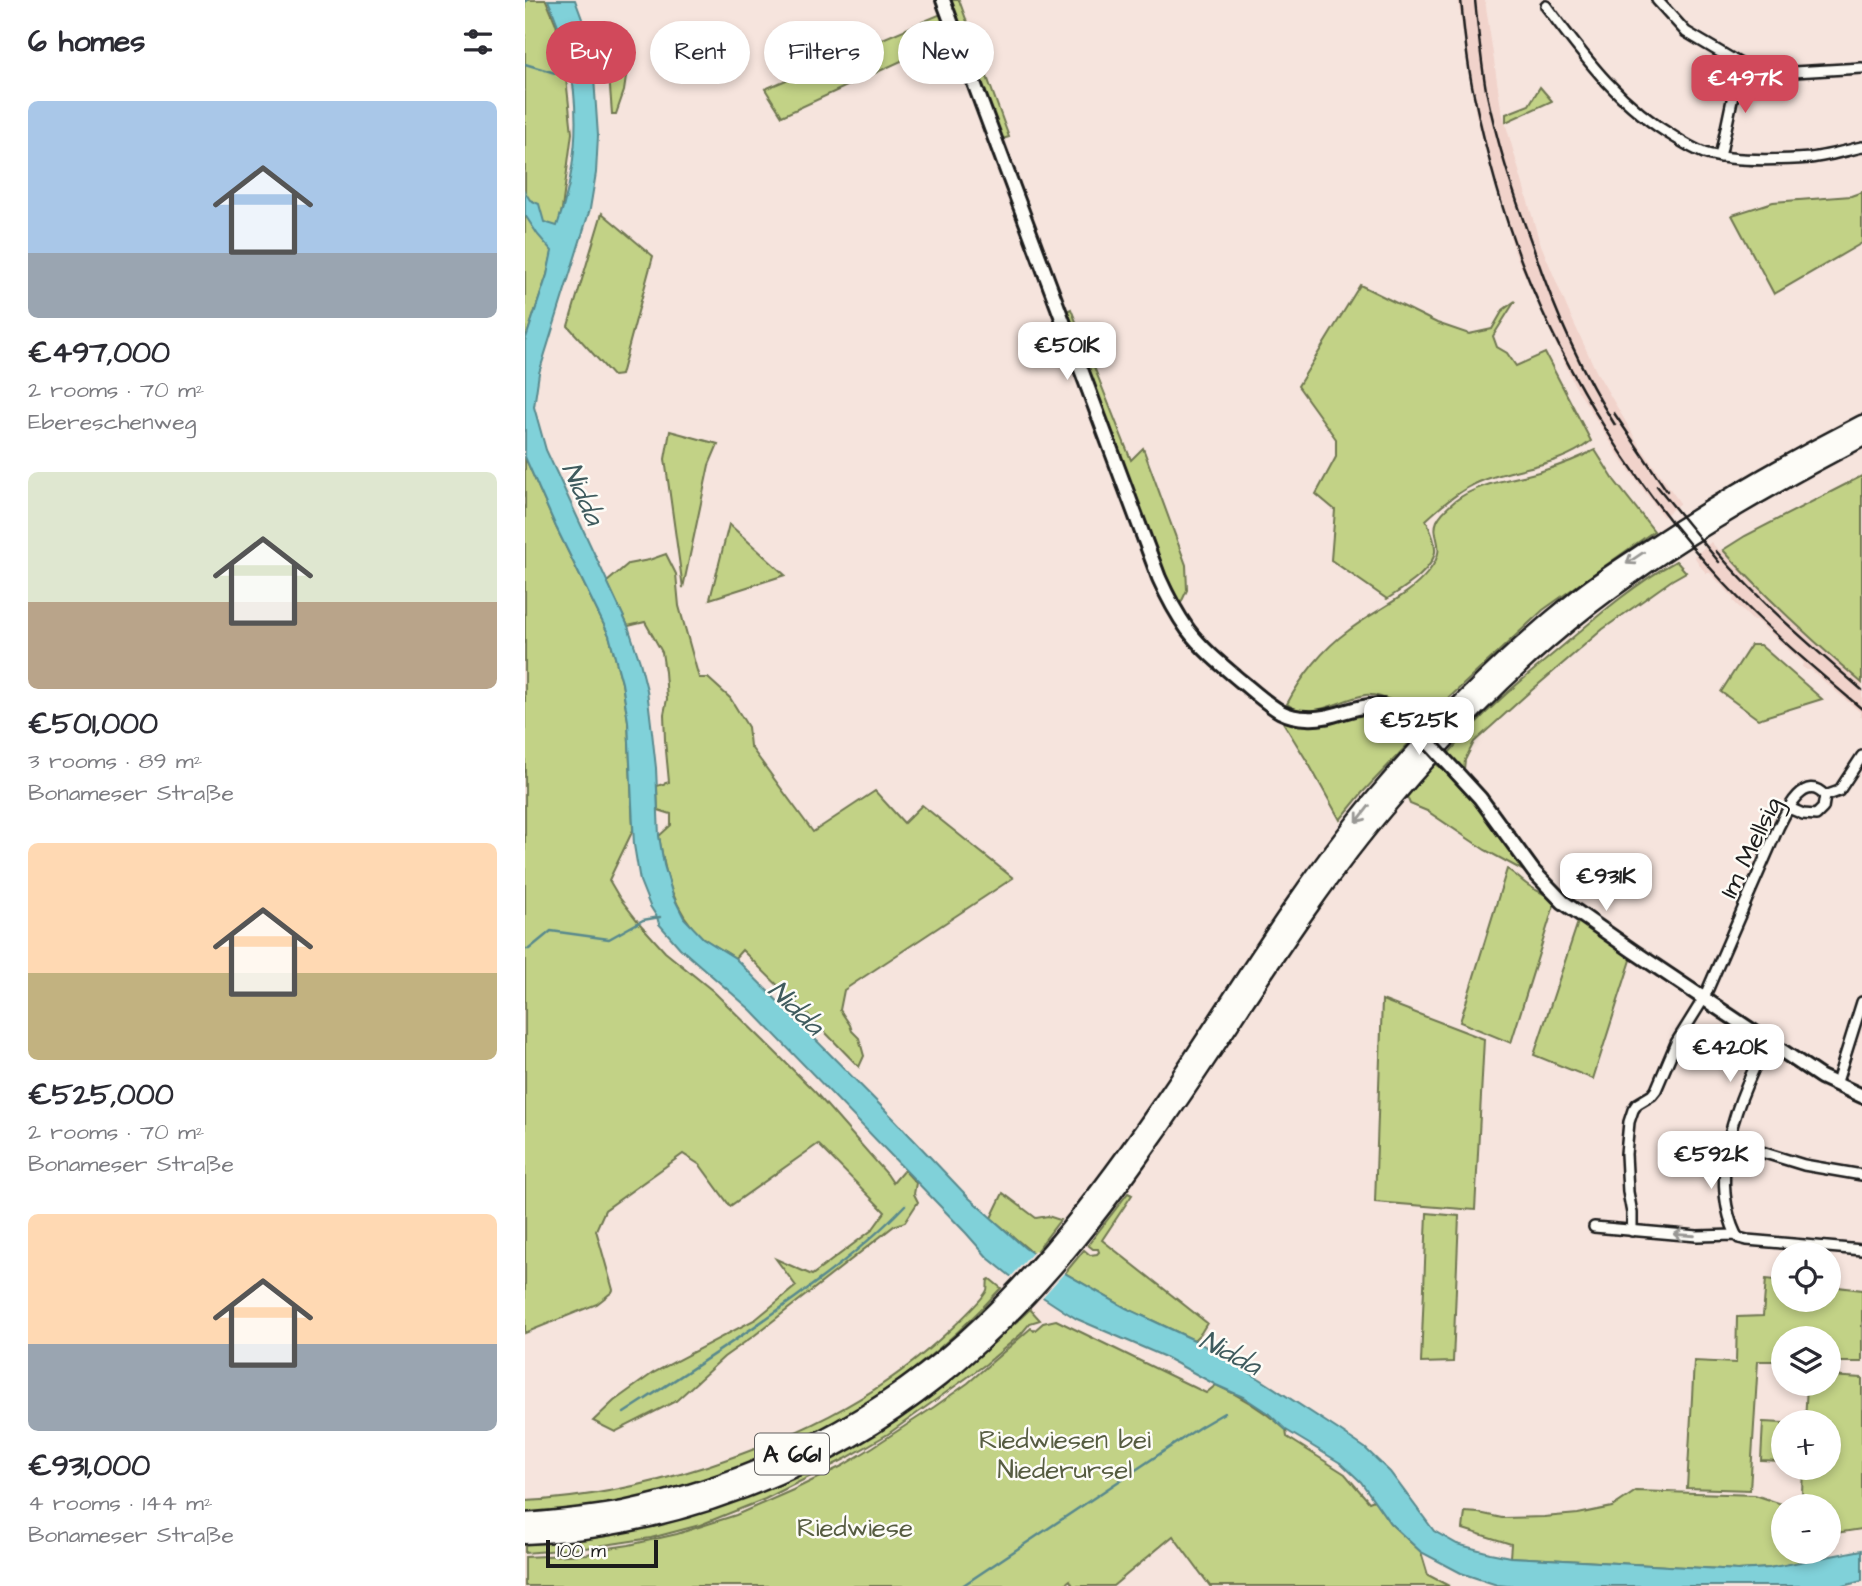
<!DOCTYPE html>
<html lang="en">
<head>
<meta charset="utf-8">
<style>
  body { margin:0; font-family:"Architects Daughter",sans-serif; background:#f7f7f7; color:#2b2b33; height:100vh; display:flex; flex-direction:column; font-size:26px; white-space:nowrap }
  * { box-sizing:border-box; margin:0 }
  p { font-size:23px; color:#7c7c81 }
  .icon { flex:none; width:38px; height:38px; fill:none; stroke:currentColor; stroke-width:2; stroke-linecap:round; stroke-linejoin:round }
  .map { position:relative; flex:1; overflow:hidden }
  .panel { display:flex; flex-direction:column; background:#fff; width:525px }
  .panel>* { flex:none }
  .top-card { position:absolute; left:21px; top:21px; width:665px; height:63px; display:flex; gap:14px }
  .tools { position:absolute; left:1246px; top:1242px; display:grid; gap:14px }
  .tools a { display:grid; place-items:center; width:70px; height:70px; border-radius:50%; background:#fff; box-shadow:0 4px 10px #0003; font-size:35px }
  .scale { position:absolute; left:21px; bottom:18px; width:112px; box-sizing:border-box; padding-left:7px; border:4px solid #1c1c1c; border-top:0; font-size:19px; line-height:24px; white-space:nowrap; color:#1c1c1c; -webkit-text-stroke:5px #fdfcf7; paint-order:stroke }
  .price { position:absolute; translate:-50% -60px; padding:0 16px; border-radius:14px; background:#fff; color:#222; font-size:23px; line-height:46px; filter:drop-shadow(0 2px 4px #0008) }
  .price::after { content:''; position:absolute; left:50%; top:42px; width:21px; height:16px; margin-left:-10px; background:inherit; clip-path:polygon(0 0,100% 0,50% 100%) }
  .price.active { background:#d1495b; color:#fff }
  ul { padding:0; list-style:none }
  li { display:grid; align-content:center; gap:14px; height:371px; padding:0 28px }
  li span { display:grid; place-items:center; height:217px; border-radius:10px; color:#555 }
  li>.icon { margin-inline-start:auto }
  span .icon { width:126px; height:126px; fill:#fffc; stroke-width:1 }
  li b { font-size:30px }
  h2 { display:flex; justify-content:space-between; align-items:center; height:84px; padding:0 28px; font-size:30px }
  .chip { padding:0 24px; border-radius:32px; background:#fff; box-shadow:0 4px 10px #0003; font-size:24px; line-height:63px }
  .chip.active { background:#d1495b; color:#fff }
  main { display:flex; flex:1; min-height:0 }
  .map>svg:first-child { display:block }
</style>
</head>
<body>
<main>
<section class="panel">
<h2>6 homes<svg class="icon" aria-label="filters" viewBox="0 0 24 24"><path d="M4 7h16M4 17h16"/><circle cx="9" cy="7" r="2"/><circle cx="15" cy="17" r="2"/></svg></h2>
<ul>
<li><span style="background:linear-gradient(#a9c7e8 70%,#9aa5b1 0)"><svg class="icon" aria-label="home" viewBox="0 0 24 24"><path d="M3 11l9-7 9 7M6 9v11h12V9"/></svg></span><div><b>€497,000</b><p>2 rooms · 70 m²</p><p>Ebereschenweg</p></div></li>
<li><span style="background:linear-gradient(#dfe7d0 60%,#b9a48a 0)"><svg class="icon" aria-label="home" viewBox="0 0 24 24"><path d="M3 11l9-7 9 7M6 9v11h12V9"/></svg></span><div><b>€501,000</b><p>3 rooms · 89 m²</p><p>Bonameser Straße</p></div></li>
<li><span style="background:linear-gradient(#ffd9b3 60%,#c2b280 0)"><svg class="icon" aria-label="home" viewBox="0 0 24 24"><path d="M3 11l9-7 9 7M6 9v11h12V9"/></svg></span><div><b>€525,000</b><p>2 rooms · 70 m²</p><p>Bonameser Straße</p></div></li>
<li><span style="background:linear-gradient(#ffd9b3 60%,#9aa5b1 0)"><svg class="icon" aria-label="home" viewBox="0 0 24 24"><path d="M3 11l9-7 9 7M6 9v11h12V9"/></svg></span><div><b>€931,000</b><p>4 rooms · 144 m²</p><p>Bonameser Straße</p></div></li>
</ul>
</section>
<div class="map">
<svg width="1337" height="1586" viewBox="0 0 1337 1586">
  <rect width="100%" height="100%" fill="#f6e4dd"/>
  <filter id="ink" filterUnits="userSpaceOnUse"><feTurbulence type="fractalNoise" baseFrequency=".0143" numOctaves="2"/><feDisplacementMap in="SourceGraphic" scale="14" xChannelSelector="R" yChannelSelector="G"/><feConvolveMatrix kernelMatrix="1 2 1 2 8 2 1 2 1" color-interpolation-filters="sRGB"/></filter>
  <g filter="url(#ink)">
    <g fill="#f1d3cb">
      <path d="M933,0H960L976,108L1014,240L1043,310L1071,371L1113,443L1155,503L1138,517L1094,456L1049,384L990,253L951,115Z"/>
      <path d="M1186,542L1193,550H1198L1233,589L1295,647L1337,683V718L1335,716V712L1286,670H1282L1277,667L1278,663L1231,620L1228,621L1208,601L1209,598L1185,573H1181L1176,567L1169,556Z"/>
    </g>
    <g fill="#c2d286" stroke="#6f7751" stroke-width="2">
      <path d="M0,0H21L31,24L39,60L47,133L37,209L22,275L0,341Z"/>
      <path d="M423,0H434L484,137L474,140Z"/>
      <path d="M416,14L424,39L257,116L240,89Z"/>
      <path d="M77,52L92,55L103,64L99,91L91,114H87L84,74Z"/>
      <path d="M1015,87L1027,101L981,122V114L1004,105Z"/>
      <path d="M1337,192V243L1249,294L1207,215L1248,202L1326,196Z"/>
      <path d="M77,213L128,256L96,375L88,376L43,326Z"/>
      <path d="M835,285L912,323L944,334L967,329L978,310L990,301L968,336L972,347L982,353L991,366L1020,353L1066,441C1032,468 992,466 954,482C935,490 916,506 901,520C905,530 911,541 910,552C907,572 877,589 862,599L806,560L810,510L791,494L811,457V439L773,386Z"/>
      <path d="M546,309L606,460L618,448L661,565L662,590L654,607L622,532L600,468L540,312Z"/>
      <path d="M145,431L193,444L184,465L158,588L140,459Z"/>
      <path d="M1070,450L1089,480L1129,531L1018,610L895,725C888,718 880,708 871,704C862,699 849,694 840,695C815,699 785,722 762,704C776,677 798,649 823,631C849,610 883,598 904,571C924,545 905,538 912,521C915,514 924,506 930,501C956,481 990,480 1020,470C1037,465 1054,458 1070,450Z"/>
      <path d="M0,457L31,527L84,635L97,683L103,721L108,830L84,880L94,897L115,924L140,952L188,991L247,1049L290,1092L362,1174L368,1183L379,1170L391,1183L389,1194L393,1202L380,1222L369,1226L230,1335L199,1357L151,1401L90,1432L68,1421L89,1401L128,1373L231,1319L271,1286L251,1259L287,1275L347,1230L360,1212L293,1144L205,1206L175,1165L158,1154L80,1210L71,1230L88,1290L87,1292L72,1304L0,1333Z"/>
      <path d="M1337,476V683C1288,641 1241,598 1198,550L1220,536Z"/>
      <path d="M204,524L260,575L185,599Z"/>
      <path d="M141,554L151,574L154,606L174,678H183L205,698L223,727L225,746L288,832L350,791L379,823L397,805L488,878L319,990L315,1010L325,1025L327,1031L334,1038L339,1056L334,1067L297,1029L217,950L210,958C200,951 187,945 177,937C148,911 140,874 134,836L146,825V814L133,810L132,786L144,782L140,740L139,714L142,699L140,672L137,652L120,622L103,626L82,582L103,564L124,560Z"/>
      <path d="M1151,561L1161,572L1147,580L1078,629L1000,696L949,742L940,760L939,769L923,754C957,712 999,678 1040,644C1075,614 1111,583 1151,561Z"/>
      <path d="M1226,645H1235L1297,699L1233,719L1196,692Z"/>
      <path d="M841,711C868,713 873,717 888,739L837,793L815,820L785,766L756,719L784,724Z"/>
      <path d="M910,763L924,775L954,807L999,871L960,850L902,811L885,804L882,797Z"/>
      <path d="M982,869C991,874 997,882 1006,887C1016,894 1020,892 1030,902L986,1043L935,1022Z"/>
      <path d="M1054,919L1104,952L1106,960L1068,1079L1009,1055Z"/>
      <path d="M857,1000L959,1039L950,1210L850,1202Z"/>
      <path d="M478,1193L511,1218L523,1216L535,1220L509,1254L466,1218Z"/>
      <path d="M603,1193L607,1195L577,1240L682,1323L676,1333L669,1340L601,1308L540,1273L559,1250L565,1255L572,1254L574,1252L573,1249H568L563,1245Z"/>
      <path d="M902,1213L934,1216L928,1362L896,1363Z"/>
      <path d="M465,1279L476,1288C369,1407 222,1484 63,1508C42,1511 21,1512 0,1514V1501C63,1498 123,1485 182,1466C270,1437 345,1402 414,1340C423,1332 459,1299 462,1290C463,1287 462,1283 463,1280Z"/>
      <path d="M1241,1279L1258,1281V1300H1304V1286L1337,1290V1362H1304V1339H1258V1361H1233L1225,1490L1162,1488L1169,1361L1211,1363L1212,1317L1238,1316Z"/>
      <path d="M505,1309L515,1320L505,1323L496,1334L461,1364L363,1434L320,1459L240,1499L175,1525L126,1538L60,1548L0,1553V1543C174,1532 332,1465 462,1348C476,1335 491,1323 505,1309Z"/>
      <path d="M531,1320L681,1393L691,1385C718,1397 740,1411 761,1430L762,1437L820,1474L844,1502L849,1500L865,1523L896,1552L903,1575L924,1586H685L648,1536L588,1586H548L545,1580L538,1586H0V1557L63,1554L77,1549L104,1545L152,1534L211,1515L268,1490L317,1466L348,1447L409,1407L443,1383L506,1328L509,1331L518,1323Z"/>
      <path d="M1304,1376L1337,1378V1529L1304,1534V1507H1281L1277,1493L1278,1468H1304V1423H1280L1282,1384H1304Z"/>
      <path d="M1238,1422L1258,1423L1255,1461L1236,1460Z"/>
      <path d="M1111,1491L1230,1495L1260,1505L1262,1507H1258V1552H1277L1275,1563L1244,1568L1213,1570L985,1557L986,1544L938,1529L940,1512L954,1513L977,1518L1019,1517L1053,1514L1087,1507Z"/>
    </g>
    <path fill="#80d1d9" stroke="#58898d" stroke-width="2" d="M23,0H50L60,27L68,63L73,136L71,173L65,209L14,373L9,407L21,450L103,626L115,662L122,690L127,732L131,768L134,836L139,865L148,896L159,918L178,938L210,958L369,1119L443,1197L500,1248L522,1263L601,1308L669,1340L697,1356L735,1379L812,1429L840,1448L865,1472L909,1531L932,1544L965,1553L985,1557L1213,1570L1244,1568L1337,1550V1581L1318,1586H982L972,1585L936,1573L896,1552L865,1523L836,1482L817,1464L761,1430L744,1414L718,1397L691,1385L638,1356L552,1319L539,1311L484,1275L463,1258L441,1233L226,1010L155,948L134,924L132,917L125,906L115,881L109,845L103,721L97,683L84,635L31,527L0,457V341L22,275L27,251L13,235L0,215V192L5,200L14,204L19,222L32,226C51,174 56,116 44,61C40,41 31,20 23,0Z"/>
    <path fill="#f6e4dd" d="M510,1250L542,1270L515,1300L484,1279Z"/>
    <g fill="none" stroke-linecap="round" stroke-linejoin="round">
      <g stroke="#58898d" stroke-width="2.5">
        <path d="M0,2L2,0"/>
        <path d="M0,64L47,78"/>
        <path d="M0,949H4L26,931L84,939L118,920L135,917"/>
        <path d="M99,1413C162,1372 226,1331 286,1286C320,1261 351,1236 380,1205"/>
        <path d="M437,1586L675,1427L699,1413"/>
      </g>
      <defs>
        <g id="street">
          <path d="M1132,0L1161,32L1217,65L1230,70L1269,72L1337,68"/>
          <path d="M1021,6C1060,58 1094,105 1151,138C1160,144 1169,149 1179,153C1207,162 1255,160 1285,158C1302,156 1320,151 1337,147"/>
          <path d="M1195,157L1211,81L1217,65"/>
          <path d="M1264,808L1278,814L1291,815L1298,808L1300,796"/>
          <path d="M1311,1085L1337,1002"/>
          <path d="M1204,1142L1279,1165L1337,1175"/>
          <path d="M1069,1227L1172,1236L1211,1235L1214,1238L1222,1240L1337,1250"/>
          <path d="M1107,1231V1213L1103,1192L1101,1154L1104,1122L1108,1110L1112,1104L1127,1095L1131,1090L1151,1043L1179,998L1253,828C1261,812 1279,772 1300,796L1314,791L1337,756"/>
          <path d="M1211,1235C1182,1173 1213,1096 1243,1041"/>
        </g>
        <g id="secondary">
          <path d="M418,0L634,578C642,596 651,613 663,630C678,650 698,666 717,682C729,692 742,704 756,712C764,716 773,718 782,718C817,721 847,689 880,717"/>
          <path d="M932,773L955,798L1009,872L1038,902L1108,951L1296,1077L1337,1096"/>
        </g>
        <g id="highway">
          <path d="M0,1522C33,1519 66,1516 98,1510C233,1482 359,1418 459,1322C530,1254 590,1173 645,1092C712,993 773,890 850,798C911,726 980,656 1054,597C1075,580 1098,566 1120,551C1190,504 1263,462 1337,424"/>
          <path d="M0,1535C148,1529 298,1471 413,1379C497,1312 566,1227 627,1139C707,1027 775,907 865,802C924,732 990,664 1063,607C1147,542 1242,487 1337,438"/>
        </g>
      </defs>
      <use href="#street" stroke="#1c1c1c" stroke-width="14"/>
      <use href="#secondary" stroke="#1c1c1c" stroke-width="18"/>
      <use href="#highway" stroke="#1c1c1c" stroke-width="21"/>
      <use href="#street" stroke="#fdfcf7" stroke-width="9"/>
      <use href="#secondary" stroke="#fdfcf7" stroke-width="12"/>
      <use href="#highway" stroke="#fdfcf7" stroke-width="16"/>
      <g stroke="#1c1c1c" stroke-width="2.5">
        <path d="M936,0C939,31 942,64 949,95C961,151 976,209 997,263C1043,381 1113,491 1200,584C1242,629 1290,669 1337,709"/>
        <path d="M950,0C953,30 956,60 961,90C972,143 989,196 1008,247C1029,309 1055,370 1090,425"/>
        <path d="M1089,413L1142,491"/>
        <path d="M1132,486L1194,562"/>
        <path d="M1191,551C1235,602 1286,646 1337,690"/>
      </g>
      <defs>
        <path id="secondary-bridge" d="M880,717L932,773"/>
      </defs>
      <use href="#secondary-bridge" stroke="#1c1c1c" stroke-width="18" stroke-linecap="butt"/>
      <use href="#secondary-bridge" stroke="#fdfcf7" stroke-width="12"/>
    </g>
    <defs><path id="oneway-shaft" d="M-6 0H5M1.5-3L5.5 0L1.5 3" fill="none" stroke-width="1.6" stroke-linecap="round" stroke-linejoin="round" transform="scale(1.75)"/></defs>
    <g stroke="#989794">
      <use href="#oneway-shaft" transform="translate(1110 558) rotate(146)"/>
      <use href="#oneway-shaft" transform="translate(838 814) rotate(128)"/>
      <use href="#oneway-shaft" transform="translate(1159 1235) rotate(-176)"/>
    </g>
  </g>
  <g text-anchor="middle" stroke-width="5" stroke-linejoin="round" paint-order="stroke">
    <rect fill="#fdfcf7" stroke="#605f5e" stroke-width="2" x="230" y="1433.5" width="74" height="41" rx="5"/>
    <g font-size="24" font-weight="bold" fill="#1c1c1c">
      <text x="267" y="1462">A 661</text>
    </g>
    <g font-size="26" fill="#1c1c1c" stroke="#fdfcf7">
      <text transform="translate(1225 847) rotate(-64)" y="9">Im Mellsig</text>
    </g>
    <g font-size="26" fill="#565c41" stroke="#fdfcf7">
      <text x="540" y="1448">Riedwiesen bei<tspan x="540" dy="30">Niederursel</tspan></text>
      <text x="330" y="1536">Riedwiese</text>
    </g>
    <g font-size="28" font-style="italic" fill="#3f5b5e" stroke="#fdfcf7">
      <text transform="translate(59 493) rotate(66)" y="10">Nidda</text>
      <text transform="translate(272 1007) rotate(44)" y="10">Nidda</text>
      <text transform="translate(706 1352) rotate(28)" y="10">Nidda</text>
    </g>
  </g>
</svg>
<div class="tools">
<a><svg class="icon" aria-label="locate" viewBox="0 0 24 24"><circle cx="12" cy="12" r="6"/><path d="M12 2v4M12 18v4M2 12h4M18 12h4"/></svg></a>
<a><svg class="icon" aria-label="layers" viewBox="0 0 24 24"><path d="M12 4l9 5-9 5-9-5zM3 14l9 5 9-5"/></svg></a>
<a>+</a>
<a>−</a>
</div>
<div class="scale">100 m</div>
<b class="price active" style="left:1220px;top:115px">€497K</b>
<b class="price" style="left:542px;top:382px">€501K</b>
<b class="price" style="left:894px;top:757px">€525K</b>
<b class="price" style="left:1081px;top:913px">€931K</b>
<b class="price" style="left:1205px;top:1084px">€420K</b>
<b class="price" style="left:1186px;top:1191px">€592K</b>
<div class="top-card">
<a class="chip active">Buy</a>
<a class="chip">Rent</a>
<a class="chip">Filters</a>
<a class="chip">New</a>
</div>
</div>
</main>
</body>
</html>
